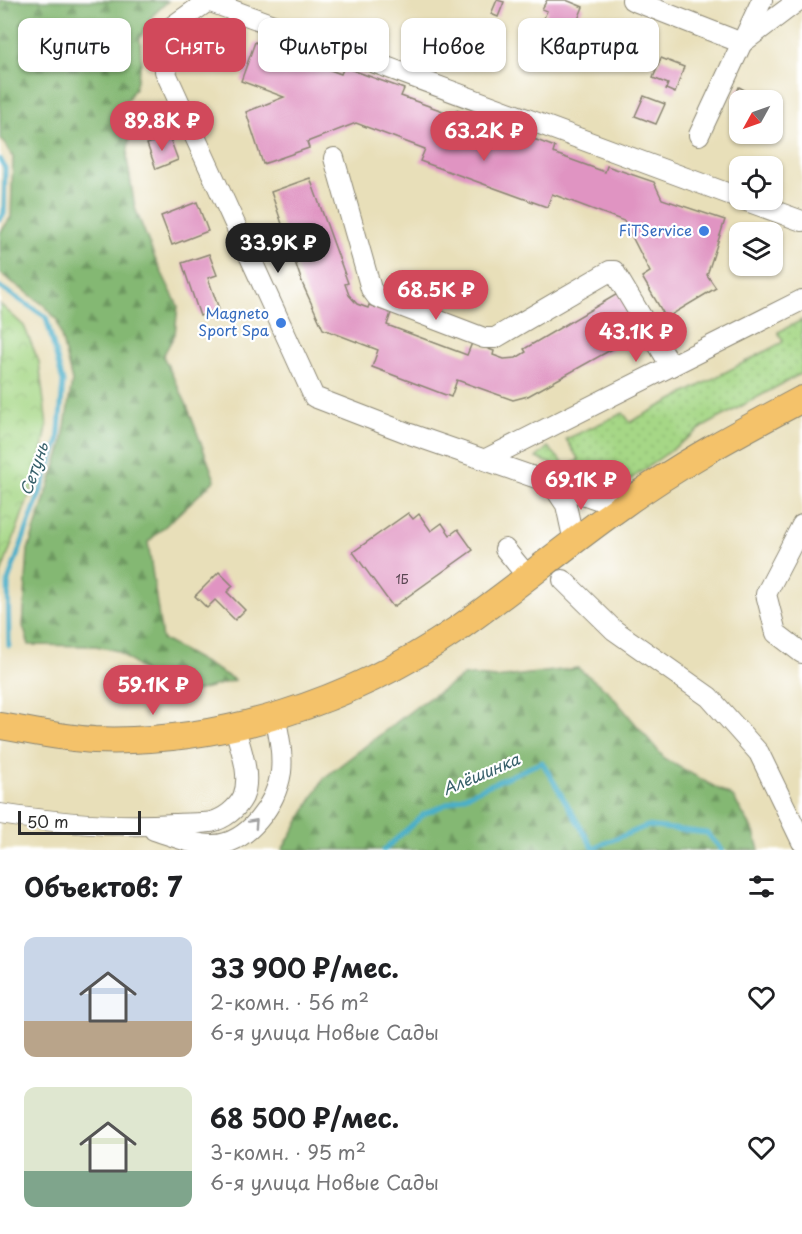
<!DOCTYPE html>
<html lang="ru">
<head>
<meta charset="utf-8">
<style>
  body { margin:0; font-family:"Playpen Sans",sans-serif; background:#f2f2f2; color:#202124; height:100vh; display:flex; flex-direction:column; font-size:22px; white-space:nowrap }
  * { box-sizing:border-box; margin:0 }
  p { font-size:20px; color:#757577 }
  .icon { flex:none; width:33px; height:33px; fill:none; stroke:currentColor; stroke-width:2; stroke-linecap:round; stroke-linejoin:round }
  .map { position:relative; height:850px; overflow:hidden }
  .sheet { display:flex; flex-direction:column; background:#fff; flex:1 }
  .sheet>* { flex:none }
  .banner { position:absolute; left:18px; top:18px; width:766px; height:54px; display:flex; gap:12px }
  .needle { width:39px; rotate:230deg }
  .tools { position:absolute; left:729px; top:90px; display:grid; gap:12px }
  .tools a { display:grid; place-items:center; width:54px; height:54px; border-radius:12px; background:#fff; box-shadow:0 2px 4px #0004; font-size:30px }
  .scale { position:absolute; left:18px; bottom:15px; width:123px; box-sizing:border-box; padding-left:6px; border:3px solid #2b2b2b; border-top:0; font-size:16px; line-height:21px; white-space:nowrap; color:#2b2b2b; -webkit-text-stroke:4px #fff; paint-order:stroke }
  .price { position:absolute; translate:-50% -51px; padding:0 14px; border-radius:21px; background:#d1495b; color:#fff; font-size:20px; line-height:39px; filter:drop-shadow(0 2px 3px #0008) }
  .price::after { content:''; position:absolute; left:50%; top:36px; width:18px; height:14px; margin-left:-9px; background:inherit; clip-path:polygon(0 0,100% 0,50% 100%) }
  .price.on { background:#222; color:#fff }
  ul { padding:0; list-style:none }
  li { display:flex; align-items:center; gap:18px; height:150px; padding:0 24px }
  li span { display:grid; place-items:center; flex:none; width:168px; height:120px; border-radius:12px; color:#555 }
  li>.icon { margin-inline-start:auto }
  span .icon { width:72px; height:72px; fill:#fffc; stroke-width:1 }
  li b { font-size:26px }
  h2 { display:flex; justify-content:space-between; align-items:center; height:72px; padding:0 24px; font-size:26px }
  .tag { padding:0 21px; border-radius:12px; background:#fff; box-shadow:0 2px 4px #0004; font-size:21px; line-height:54px }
  .tag.on { background:#d1495b; color:#fff }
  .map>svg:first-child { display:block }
</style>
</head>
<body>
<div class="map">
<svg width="802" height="850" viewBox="0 0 802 850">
  <defs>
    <pattern id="grass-dots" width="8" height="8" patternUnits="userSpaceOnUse" patternTransform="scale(1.5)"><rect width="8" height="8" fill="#a6d786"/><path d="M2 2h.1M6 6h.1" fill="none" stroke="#8fb974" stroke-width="1.8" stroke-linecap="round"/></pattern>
    <pattern id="forest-firs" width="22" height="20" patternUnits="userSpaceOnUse" patternTransform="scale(1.5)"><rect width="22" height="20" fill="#84b873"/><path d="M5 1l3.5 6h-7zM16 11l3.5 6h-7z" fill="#6c965f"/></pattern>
    <pattern id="park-crowns" width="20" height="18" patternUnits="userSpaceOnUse" patternTransform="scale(1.5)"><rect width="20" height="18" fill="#a6d786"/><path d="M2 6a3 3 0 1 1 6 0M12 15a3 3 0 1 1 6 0" fill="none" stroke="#8fb974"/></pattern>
  </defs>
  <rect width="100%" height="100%" fill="#fff"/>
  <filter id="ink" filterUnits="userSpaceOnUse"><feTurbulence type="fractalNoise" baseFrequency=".0167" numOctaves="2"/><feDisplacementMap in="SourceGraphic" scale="12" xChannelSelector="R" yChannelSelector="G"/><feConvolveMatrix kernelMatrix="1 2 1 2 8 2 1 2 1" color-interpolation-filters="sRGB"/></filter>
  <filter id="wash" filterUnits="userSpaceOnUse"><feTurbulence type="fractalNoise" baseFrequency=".008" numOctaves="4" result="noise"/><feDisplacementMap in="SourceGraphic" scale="24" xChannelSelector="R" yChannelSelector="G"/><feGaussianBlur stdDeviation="1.35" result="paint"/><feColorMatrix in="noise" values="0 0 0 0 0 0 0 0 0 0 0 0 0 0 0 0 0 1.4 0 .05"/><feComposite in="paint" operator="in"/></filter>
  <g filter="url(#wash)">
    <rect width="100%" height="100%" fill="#e8dfb9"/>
    <path fill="url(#grass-dots)" stroke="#688158" stroke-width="1.5" d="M802,320V373L705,426L617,489L536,458L548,447L567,467L579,460L566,439L623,413L630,422L783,342L778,332Z"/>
    <g fill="url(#forest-firs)" stroke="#58724f" stroke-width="1.5">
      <path d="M0,0L168,1L152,16L140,38L141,63L135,88L122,108L130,130L127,159L135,208L156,261L178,306L175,334L163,356L186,403L215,480L148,542L162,639L235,680L193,692L149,676L118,651L96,646L29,645L23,626L28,550L62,446L72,381L57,320L45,306L0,273V233L11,217L13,157L0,137Z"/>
      <path d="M578,668L608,691L665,759L733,797L754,832L759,850H282L324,778L420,704L465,675L496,678Z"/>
    </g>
    <path fill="url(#park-crowns)" stroke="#688158" stroke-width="1.5" d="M0,304L24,326L39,362L47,426L40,465L1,574L0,591Z"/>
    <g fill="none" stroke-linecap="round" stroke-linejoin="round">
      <g stroke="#4aafc9" stroke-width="5">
        <path d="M0,159L5,168L4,214L0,219"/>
        <path d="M0,287L46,317L63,382L58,443L8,581L9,646"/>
        <path d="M384,850L424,814L542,762L593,848L647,826L707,833L722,850"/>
      </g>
    </g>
    <g id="blocks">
      <g fill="#e094c2">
        <path d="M497,0L504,2L498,17L491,14Z"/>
        <path d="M547,0H566L583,7L577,22L580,28L578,34L571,35L562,53L534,42L537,33L533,27L535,23L542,22L547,11L542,9Z"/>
        <path d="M255,42L341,74L344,67L404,89L401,96L454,115L456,110L555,147L553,153L605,172L607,166L654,182L662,199L725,220L707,275L716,288L666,318L642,277L650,272L624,221L552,194L547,207L420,161L425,149L356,123L307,142L309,148L263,164L246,112L284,97L241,81Z"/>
        <path d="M661,58L684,67L675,93L666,89L668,84L653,78Z"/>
        <path d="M739,87L748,92L740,103L733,100Z"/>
        <path d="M644,96L665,104L656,124L635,116Z"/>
        <path d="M171,113L178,130L147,141L141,123Z"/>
        <path d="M169,136L178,160L156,169L147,144Z"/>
        <path d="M310,178L348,283L345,284L349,295L357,304L368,308L369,305L391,313L387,325L467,355L472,343L494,351L493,355L504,359L516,358L526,352L524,349L619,293L643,332L528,396L513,400L457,380L451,397L372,367L378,350L323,329L303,285L271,192Z"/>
        <path d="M197,202L208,231L172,245L161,216Z"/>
        <path d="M209,254L217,275L208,278L219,309L200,316L182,263Z"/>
        <path d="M408,513L413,519L419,514L431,531L442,523L450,535L458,529L473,550L393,607L353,552Z"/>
        <path d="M219,572L233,586L227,592L245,610L235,620L215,600L207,608L195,596Z"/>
      </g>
    </g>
  </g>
  <g filter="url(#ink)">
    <use href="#blocks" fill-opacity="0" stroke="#8a8572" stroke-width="1.5"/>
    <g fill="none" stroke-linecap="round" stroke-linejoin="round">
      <defs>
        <g id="minor">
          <path d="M632,0L742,43L799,0"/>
          <path d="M699,135L762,0"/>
          <path d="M334,158L371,289L377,297L484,338H495L610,271H614L671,366"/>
          <path d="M744,200L802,221"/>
          <path d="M488,458L802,300"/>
          <path d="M552,484L566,505L574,542"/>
          <path d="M620,507L410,434L314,397L165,71L170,28L208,1L740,198"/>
          <path d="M802,525L766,594L776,633L802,653"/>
          <path d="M505,549L528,577"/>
          <path d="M563,580L614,630L709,697L759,753L802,842"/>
          <path d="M0,814C58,823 116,828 174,824C186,823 200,824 211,822C224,819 237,809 243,797C252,775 240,747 234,725"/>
          <path d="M154,830C173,836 193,845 213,845C248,844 276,804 281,772C283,753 279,735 275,716"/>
        </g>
        <path id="major" d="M0,726C31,731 62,738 94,740C221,745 352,701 456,630C512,591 564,547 619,508C676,466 740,432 802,399"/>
      </defs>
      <use href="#minor" stroke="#8a8572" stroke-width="22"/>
      <use href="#major" stroke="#8a8572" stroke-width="28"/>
      <use href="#minor" stroke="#fff" stroke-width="20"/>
      <use href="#major" stroke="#f4c26a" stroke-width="26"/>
    </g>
    <defs><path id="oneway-chevron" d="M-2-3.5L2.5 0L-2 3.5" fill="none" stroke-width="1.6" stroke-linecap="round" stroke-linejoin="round" transform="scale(1.5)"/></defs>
    <use stroke="#a0a0a0" href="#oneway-chevron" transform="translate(254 823) rotate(-47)"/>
  </g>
  <g fill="#3f7fe0" stroke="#fff" stroke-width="2">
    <circle cx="704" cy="231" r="6"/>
    <circle cx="281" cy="323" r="6"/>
  </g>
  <g text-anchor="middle" stroke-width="4.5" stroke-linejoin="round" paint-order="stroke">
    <g font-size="12" fill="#584551">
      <text x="402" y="584">1Б</text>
    </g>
    <g font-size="15" fill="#366cbe" stroke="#fff" text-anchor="end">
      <text x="692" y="236">FiTService</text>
      <text x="269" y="319">Magneto<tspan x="269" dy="17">Sport Spa</tspan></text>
    </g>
    <g font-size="16" font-style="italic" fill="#37606a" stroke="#fff">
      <text transform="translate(34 469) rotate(-71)" y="6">Сетунь</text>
      <text transform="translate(481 774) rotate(-23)" y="6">Алёшинка</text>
    </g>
  </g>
</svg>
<div class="tools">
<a><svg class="needle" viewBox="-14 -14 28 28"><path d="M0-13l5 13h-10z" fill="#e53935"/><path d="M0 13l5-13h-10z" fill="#757577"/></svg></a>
<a><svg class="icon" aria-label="locate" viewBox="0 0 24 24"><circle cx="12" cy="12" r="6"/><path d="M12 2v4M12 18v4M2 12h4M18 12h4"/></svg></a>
<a><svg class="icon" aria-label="layers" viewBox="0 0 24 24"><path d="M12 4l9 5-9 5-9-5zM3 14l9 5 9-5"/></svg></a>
</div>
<div class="scale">50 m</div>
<b class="price" style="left:162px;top:152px">89.8K ₽</b>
<b class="price" style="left:484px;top:162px">63.2K ₽</b>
<b class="price on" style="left:278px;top:274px">33.9K ₽</b>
<b class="price" style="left:436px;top:321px">68.5K ₽</b>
<b class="price" style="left:636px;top:363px">43.1K ₽</b>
<b class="price" style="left:581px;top:511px">69.1K ₽</b>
<b class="price" style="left:153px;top:716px">59.1K ₽</b>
<div class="banner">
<a class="tag">Купить</a>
<a class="tag on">Снять</a>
<a class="tag">Фильтры</a>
<a class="tag">Новое</a>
<a class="tag">Квартира</a>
</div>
</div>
<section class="sheet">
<h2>Объектов: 7<svg class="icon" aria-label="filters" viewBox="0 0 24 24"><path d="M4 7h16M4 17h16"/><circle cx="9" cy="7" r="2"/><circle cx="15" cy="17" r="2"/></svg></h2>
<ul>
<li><span style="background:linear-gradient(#c9d6e8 70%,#b9a48a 0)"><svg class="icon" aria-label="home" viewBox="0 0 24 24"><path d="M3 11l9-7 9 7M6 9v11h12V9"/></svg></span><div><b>33 900 ₽/мес.</b><p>2-комн. · 56 m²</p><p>6-я улица Новые Сады</p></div><svg class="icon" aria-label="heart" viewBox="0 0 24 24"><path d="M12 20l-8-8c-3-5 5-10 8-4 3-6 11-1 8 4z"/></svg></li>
<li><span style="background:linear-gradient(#dfe7d0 70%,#7fa58c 0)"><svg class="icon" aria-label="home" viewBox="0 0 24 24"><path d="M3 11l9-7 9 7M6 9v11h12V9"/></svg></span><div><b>68 500 ₽/мес.</b><p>3-комн. · 95 m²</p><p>6-я улица Новые Сады</p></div><svg class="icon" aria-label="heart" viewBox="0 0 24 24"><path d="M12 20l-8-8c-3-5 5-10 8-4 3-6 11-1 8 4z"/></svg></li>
</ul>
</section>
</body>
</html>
